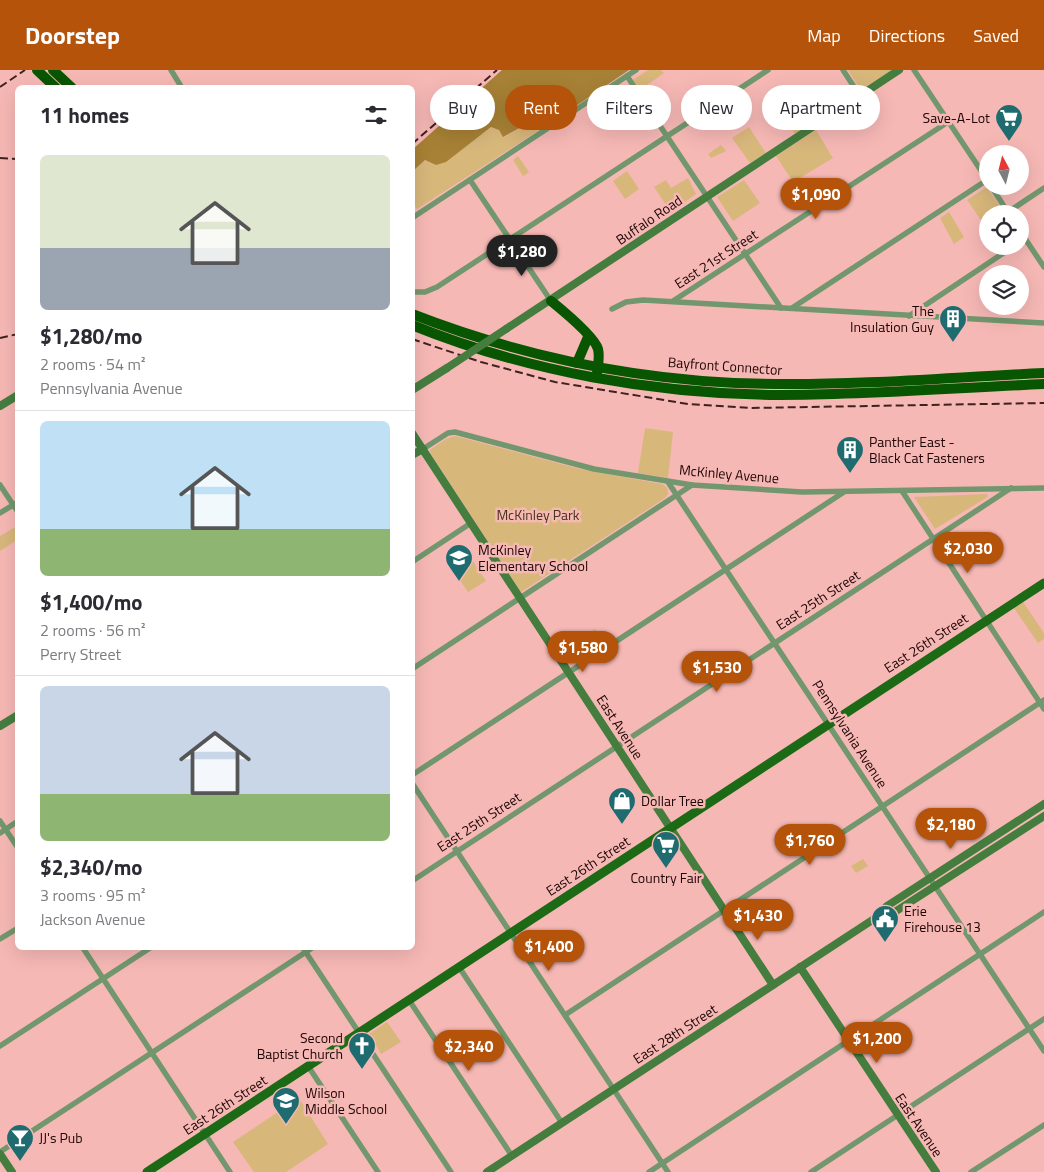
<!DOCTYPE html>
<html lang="en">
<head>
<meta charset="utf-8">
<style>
  body { margin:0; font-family:"Titillium Web",sans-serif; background:#f7f7f7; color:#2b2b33; height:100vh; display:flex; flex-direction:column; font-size:19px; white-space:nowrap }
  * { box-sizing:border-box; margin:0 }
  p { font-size:16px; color:#7c7c81 }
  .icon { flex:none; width:28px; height:28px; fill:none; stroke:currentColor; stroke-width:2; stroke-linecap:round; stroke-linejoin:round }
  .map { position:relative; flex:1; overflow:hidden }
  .side { position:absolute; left:15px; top:15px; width:400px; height:865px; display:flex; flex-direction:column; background:#fff; border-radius:8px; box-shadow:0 5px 20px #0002 }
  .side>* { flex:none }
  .guide { position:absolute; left:430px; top:15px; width:475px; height:45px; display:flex; gap:10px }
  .needle { width:32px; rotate:353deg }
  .buttons { position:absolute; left:979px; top:75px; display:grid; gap:10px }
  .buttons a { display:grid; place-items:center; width:50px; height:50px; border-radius:50%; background:#fff; box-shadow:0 5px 20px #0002; font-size:25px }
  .price { position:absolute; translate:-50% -42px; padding:0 11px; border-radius:18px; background:#b45309; color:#fff; font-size:16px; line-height:32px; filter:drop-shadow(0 1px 2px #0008) }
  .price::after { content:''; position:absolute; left:50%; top:30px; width:15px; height:11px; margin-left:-8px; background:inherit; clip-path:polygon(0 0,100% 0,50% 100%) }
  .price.active { background:#222; color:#fff }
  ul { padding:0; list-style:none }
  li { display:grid; align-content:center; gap:10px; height:265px; padding:0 25px }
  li+li { border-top:1px solid #e1e1e2 }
  li span { display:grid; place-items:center; height:155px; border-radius:8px; color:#555 }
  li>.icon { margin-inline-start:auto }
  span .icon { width:90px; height:90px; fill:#fffc; stroke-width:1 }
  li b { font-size:21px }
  h2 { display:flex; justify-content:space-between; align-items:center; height:60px; padding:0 25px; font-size:21px }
  .pill { padding:0 18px; border-radius:22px; background:#fff; box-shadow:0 5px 20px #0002; font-size:18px; line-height:45px }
  .pill.active { background:#b45309; color:#fff }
  header { display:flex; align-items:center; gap:30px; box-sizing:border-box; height:70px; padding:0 25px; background:#b45309; color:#fff }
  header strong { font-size:24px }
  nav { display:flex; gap:28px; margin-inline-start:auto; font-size:18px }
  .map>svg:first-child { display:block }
</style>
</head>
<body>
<header>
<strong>Doorstep</strong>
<nav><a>Map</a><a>Directions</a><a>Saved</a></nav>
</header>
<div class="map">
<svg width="1044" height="1102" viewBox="0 0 1044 1102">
  <rect width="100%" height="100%" fill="#f6b8b5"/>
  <g fill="#d8b77b">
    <path d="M648,0H661L664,3L640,20L633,10Z"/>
    <path d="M848,0H893L863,18L858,16Z"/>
    <path d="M627,15L632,22L615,33L610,26Z"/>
    <path d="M802,18L820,47L795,64L775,34Z"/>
    <path d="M545,44L561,46L417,139L413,134V101L425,90L436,95L492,57L499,60L504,67Z"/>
    <path d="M749,57L766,83L750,93L732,68Z"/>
    <path d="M816,60L833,88L793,112L776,86Z"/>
    <path d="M721,75L726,81L711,88L708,84Z"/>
    <path d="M518,86L529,102L523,106L513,90Z"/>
    <path d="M627,101L639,119L625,129L613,111Z"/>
    <path d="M688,108L696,124L671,142L654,117L666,110L671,118Z"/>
    <path d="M744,110L760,133L733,151L717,127Z"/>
    <path d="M987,117L1003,141L998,144H988L987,150L983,153L967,130Z"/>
    <path d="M949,142L964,167L954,174L940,148Z"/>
    <path d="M645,358L673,362L668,408L638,403Z"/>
    <path d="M455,366L580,399L662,414L667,418L668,424L665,428L521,522L431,384L430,380L446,369Z"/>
    <path d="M987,424L988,426L986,428L935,459L914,427Z"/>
    <path d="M17,456V470L0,481V466Z"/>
    <path d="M473,491L486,511L468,522L451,497L459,492L463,497Z"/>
    <path d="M1023,532L1044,563V569L1038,573L1014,538Z"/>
    <path d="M595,559L605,574L573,594H569L561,581Z"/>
    <path d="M863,789L868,796L856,803L851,796Z"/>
    <path d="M387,952L401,972L381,984L369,964Z"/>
    <path d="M299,1028L328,1074L286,1102H254L233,1072Z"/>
  </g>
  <path fill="#a78135" d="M502,0H629L561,46L545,44L503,67L499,60L491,57L446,92L436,95L425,90L413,101V79Z"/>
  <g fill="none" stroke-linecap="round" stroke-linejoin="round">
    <g stroke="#72976e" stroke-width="5.5">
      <path d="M171,0L182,18"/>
      <path d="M843,0L860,26"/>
      <path d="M914,0L988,111"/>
      <path d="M627,6L781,238"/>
      <path d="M470,110L551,231"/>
      <path d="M991,116L1009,144"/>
      <path d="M1008,142L1044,118"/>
      <path d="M412,148L636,0"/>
      <path d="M1020,161L1044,197"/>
      <path d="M412,222H425L437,217L768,0"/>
      <path d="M673,231L948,52"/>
      <path d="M792,238L987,110"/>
      <path d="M612,239L626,232L643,230L1044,253"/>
      <path d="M909,246L1014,176"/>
      <path d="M423,379L448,363L455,362L594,399L692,415L802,422L1044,418"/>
      <path d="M668,412L1044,981"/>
      <path d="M0,415L18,442"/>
      <path d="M902,421L1044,639"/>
      <path d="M0,443L18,432"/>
      <path d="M412,492L471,453"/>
      <path d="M412,599L692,415"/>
      <path d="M412,705L844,422"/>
      <path d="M412,713L668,1102"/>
      <path d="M0,751L18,778"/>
      <path d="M0,763L18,751"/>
      <path d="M412,811L1011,418"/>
      <path d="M0,869L18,858"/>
      <path d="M83,878L230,1102"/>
      <path d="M303,878L451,1102"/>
      <path d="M459,897L562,1053"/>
      <path d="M409,930L512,1086"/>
      <path d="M565,945L1044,630"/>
      <path d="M0,976L150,878"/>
      <path d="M308,996L378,1102"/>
      <path d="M0,1082L312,878"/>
      <path d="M649,1102L1044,842"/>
      <path d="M811,1102L1044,949"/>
      <path d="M971,1102L1044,1055"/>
    </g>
    <g stroke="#457d3f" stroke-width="8">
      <path d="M506,259L899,0"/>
      <path d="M412,320L447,298"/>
      <path d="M0,336L18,325"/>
      <path d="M412,363L773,915"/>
      <path d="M412,385L423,379"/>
      <path d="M0,656L18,645"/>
      <path d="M877,847L890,845L1044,746"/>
      <path d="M800,897L936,1102"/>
      <path d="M0,1084L12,1102"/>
      <path d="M487,1102L877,847L887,836L1044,734"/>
    </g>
    <path stroke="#1c6a15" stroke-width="9" d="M147,1102L1044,513"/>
    <g stroke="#085601" stroke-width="10">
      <path d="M37,0L56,18"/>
      <path d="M53,0L72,18"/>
      <path d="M551,231C562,240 594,266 598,279C600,287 598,295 597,303"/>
      <path d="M412,244C528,289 651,313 775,314C865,315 955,307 1044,303"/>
      <path d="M412,255C528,302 655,324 779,325C867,325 956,318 1044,314"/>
      <path d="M577,293L588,267"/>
    </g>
    <g stroke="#3f2120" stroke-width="2" stroke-dasharray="8 4" stroke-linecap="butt">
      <path d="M0,17L25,0"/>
      <path d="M412,74L497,0"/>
      <path d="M0,88L18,89"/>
      <path d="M0,268L18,264"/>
      <path d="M412,269L481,292L555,312L688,334L750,338L1044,333"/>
    </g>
    <path stroke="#457d3f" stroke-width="8" d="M447,298L506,259"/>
  </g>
  <defs>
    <symbol id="supermarket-pin" viewBox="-11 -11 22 30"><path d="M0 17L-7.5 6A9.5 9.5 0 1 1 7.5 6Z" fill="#1e6b70" stroke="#f6b8b5"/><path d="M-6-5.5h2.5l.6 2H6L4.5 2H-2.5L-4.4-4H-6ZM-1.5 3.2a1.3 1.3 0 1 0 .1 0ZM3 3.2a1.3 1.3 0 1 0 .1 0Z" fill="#fff"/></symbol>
    <symbol id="building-pin" viewBox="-11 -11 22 30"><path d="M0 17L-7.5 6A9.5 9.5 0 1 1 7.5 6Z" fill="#1e6b70" stroke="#f6b8b5"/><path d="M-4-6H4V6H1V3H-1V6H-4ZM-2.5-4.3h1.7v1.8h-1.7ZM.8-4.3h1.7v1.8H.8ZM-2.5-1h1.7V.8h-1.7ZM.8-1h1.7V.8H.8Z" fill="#fff"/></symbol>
    <symbol id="school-pin" viewBox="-11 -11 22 30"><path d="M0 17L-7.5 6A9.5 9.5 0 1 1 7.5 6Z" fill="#1e6b70" stroke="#f6b8b5"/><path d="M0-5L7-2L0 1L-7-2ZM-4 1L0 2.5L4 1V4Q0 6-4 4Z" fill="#fff"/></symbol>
    <symbol id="shop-pin" viewBox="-11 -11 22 30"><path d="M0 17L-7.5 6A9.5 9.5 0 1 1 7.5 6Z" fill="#1e6b70" stroke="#f6b8b5"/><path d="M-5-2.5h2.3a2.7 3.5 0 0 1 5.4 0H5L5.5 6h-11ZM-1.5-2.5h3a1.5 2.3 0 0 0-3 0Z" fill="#fff"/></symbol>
    <symbol id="civic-pin" viewBox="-11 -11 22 30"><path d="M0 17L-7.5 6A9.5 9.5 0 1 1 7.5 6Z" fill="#1e6b70" stroke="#f6b8b5"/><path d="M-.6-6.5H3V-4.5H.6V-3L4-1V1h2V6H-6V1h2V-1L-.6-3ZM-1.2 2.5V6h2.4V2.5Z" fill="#fff"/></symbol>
    <symbol id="church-pin" viewBox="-11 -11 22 30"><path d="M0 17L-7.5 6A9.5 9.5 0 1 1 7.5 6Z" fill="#1e6b70" stroke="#f6b8b5"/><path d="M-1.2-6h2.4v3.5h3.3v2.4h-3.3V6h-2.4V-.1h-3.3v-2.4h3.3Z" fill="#fff"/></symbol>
    <symbol id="bar-pin" viewBox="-11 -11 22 30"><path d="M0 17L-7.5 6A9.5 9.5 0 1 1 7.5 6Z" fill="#1e6b70" stroke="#f6b8b5"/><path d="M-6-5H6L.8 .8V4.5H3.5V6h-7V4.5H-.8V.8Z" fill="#fff"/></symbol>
  </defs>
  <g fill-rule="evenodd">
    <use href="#supermarket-pin" x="993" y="32" width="32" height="43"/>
    <use href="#building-pin" x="937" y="233" width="32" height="43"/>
    <use href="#building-pin" x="834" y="364" width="32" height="43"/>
    <use href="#school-pin" x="443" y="472" width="32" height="43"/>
    <use href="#shop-pin" x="606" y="715" width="32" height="43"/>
    <use href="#supermarket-pin" x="650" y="759" width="32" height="43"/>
    <use href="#civic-pin" x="869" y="833" width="32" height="43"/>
    <use href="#church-pin" x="346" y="960" width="32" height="43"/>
    <use href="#school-pin" x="270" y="1015" width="32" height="43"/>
    <use href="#bar-pin" x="4" y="1052" width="32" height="43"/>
  </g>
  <g text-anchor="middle" stroke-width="5" stroke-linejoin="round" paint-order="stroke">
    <g font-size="14" fill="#1e0505" stroke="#f6b8b5" text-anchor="start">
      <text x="990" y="53" text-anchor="end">Save-A-Lot</text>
      <text x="934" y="246" text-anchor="end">The<tspan x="934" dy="16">Insulation Guy</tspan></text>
      <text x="869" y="377">Panther East -<tspan x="869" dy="16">Black Cat Fasteners</tspan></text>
      <text x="478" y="485">McKinley<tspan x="478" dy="16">Elementary School</tspan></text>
      <text x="641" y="736">Dollar Tree</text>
      <text x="666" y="813" text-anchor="middle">Country Fair</text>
      <text x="904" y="846">Erie<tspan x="904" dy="16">Firehouse 13</tspan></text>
      <text x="343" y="973" text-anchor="end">Second<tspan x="343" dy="16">Baptist Church</tspan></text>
      <text x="305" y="1028">Wilson<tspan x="305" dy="16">Middle School</tspan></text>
      <text x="39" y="1073">JJ's Pub</text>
    </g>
    <g font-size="14" fill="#1e0505" stroke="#f6b8b5">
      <text transform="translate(649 150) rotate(-34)" y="5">Buffalo Road</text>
      <text transform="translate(716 189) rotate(-33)" y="5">East 21st Street</text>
      <text transform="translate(725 296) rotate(4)" y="5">Bayfront Connector</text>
      <text transform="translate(729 404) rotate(5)" y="5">McKinley Avenue</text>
      <text transform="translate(818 530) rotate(-33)" y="5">East 25th Street</text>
      <text transform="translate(926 573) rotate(-33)" y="5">East 26th Street</text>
      <text transform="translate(620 657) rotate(57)" y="5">East Avenue</text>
      <text transform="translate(850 664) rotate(57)" y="5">Pennsylvania Avenue</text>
      <text transform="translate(479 752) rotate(-33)" y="5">East 25th Street</text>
      <text transform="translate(588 796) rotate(-33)" y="5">East 26th Street</text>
      <text transform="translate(675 964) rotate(-33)" y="5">East 28th Street</text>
      <text transform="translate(225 1035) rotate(-33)" y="5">East 26th Street</text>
      <text transform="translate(919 1055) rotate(56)" y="5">East Avenue</text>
    </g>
    <g font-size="14" fill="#473615" stroke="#f6b8b5">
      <text x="538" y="450">McKinley Park</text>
    </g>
  </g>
</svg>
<div class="buttons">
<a><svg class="needle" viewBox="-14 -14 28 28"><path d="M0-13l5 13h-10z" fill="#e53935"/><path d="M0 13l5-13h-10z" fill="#7c7c81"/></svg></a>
<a><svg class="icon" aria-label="locate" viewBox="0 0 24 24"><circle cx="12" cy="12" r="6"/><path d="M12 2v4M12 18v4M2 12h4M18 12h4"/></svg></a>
<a><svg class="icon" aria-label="layers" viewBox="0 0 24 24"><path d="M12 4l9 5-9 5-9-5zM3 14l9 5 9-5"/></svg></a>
</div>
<b class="price" style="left:816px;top:150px">$1,090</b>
<b class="price active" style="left:522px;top:207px">$1,280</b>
<b class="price" style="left:968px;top:504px">$2,030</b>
<b class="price" style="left:583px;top:603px">$1,580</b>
<b class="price" style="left:717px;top:623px">$1,530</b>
<b class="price" style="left:951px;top:780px">$2,180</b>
<b class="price" style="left:810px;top:796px">$1,760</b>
<b class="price" style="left:758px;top:871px">$1,430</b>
<b class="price" style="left:549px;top:902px">$1,400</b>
<b class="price" style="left:877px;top:994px">$1,200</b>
<b class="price" style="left:469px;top:1002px">$2,340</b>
<div class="guide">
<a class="pill">Buy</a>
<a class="pill active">Rent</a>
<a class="pill">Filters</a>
<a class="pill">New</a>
<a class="pill">Apartment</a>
</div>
<section class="side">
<h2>11 homes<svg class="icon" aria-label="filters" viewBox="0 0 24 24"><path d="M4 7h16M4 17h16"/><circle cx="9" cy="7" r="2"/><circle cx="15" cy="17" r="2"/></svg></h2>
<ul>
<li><span style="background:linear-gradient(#dfe7d0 60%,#9aa5b1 0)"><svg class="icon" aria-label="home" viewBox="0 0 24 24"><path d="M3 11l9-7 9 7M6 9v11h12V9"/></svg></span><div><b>$1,280/mo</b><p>2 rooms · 54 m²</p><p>Pennsylvania Avenue</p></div></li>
<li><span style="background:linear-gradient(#bfe0f5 70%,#8fb573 0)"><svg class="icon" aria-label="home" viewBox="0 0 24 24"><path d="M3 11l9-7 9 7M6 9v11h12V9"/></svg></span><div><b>$1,400/mo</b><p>2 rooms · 56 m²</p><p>Perry Street</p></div></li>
<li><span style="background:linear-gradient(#c9d6e8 70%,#8fb573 0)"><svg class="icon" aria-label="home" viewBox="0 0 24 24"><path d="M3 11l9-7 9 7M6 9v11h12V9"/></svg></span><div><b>$2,340/mo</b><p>3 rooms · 95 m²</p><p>Jackson Avenue</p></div></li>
</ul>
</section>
</div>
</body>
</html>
